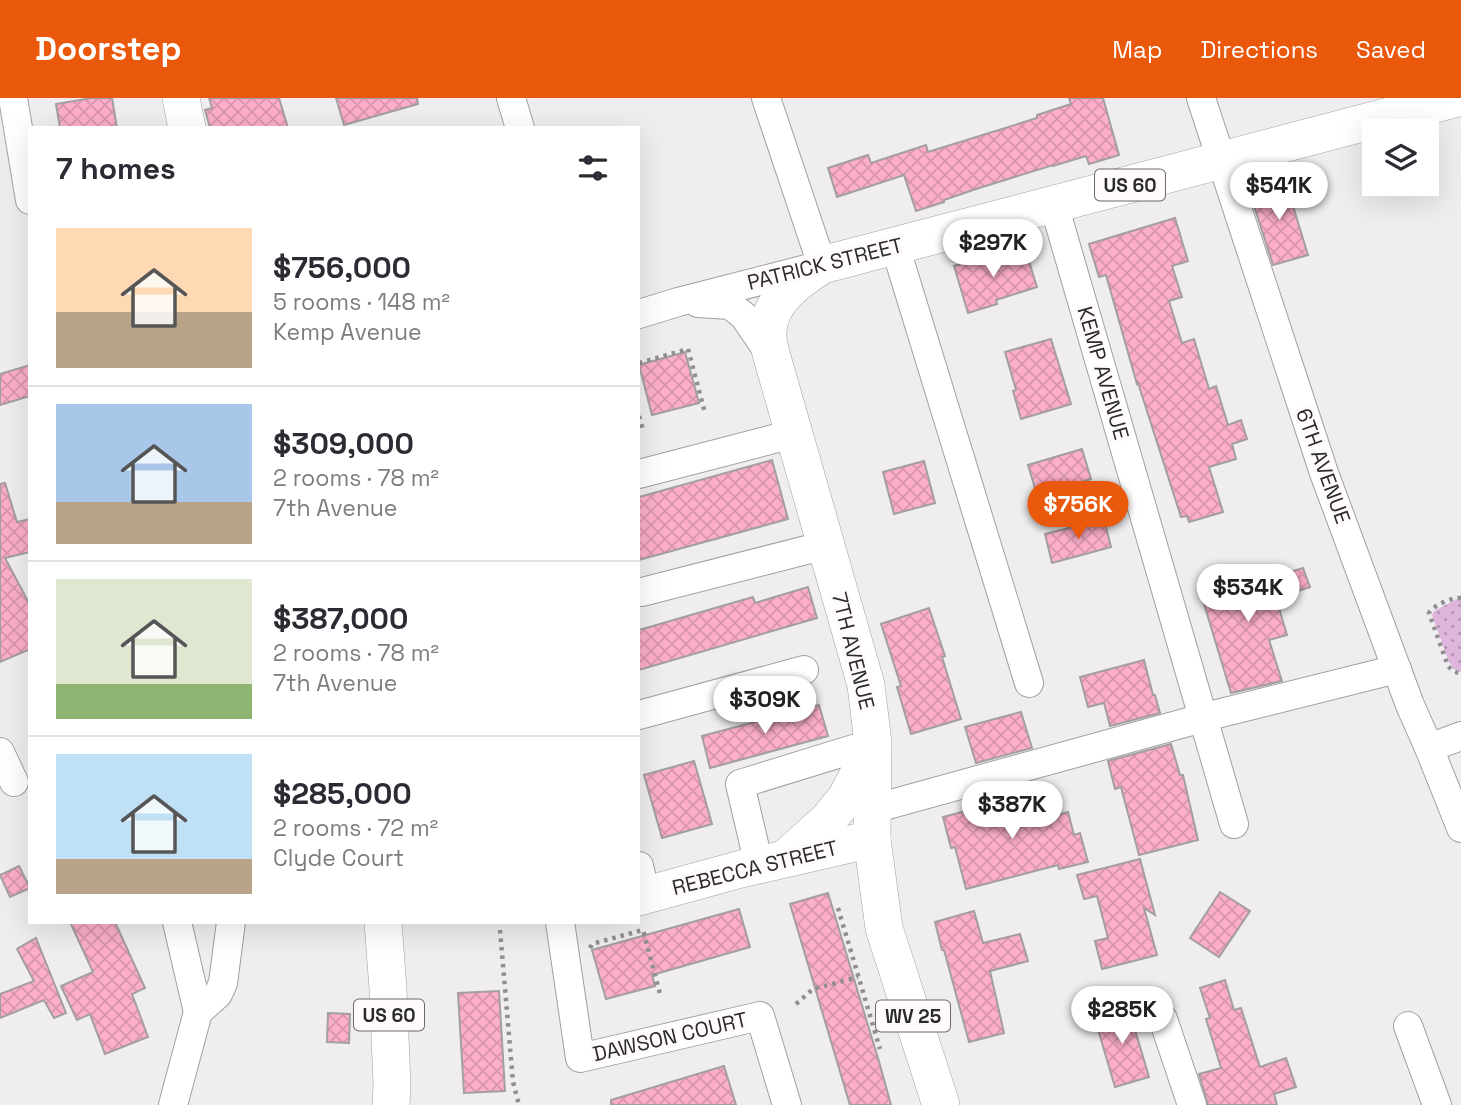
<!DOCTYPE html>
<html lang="en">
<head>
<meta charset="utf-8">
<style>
  body { margin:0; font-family:"Space Grotesk",sans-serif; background:#f7f7f7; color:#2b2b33; height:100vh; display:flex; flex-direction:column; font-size:26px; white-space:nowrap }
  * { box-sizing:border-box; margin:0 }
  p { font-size:23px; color:#7c7c81 }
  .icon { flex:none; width:38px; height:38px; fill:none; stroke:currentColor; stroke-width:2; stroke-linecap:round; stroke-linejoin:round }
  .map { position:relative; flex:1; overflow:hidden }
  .side { position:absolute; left:28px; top:28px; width:612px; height:798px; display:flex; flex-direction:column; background:#fff; border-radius:0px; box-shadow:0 7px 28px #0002 }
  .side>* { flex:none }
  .tools { position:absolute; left:1362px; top:21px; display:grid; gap:14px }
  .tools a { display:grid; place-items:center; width:77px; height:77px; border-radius:0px; background:#fff; box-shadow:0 7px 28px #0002; font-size:35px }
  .price { position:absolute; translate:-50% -60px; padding:0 16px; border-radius:24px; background:#fff; color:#222; font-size:23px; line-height:46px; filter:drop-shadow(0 2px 4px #0008) }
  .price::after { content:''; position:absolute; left:50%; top:42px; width:21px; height:16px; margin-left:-10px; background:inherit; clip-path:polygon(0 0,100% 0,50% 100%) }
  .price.on { background:#ea580c; color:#fff }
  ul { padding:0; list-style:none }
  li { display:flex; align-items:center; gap:21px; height:175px; padding:0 28px }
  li+li { border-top:2px solid #e1e1e2 }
  li span { display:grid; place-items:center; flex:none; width:196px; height:140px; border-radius:0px; color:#555 }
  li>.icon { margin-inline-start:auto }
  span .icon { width:84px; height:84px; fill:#fffc; stroke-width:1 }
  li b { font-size:30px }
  h2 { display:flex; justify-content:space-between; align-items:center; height:84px; padding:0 28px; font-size:30px }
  header { display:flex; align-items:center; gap:42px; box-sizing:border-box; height:98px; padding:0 35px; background:#ea580c; color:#fff }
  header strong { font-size:33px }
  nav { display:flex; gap:38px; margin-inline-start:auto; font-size:24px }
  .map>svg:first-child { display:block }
</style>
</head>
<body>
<header>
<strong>Doorstep</strong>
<nav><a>Map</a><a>Directions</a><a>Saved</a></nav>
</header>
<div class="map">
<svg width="1461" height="1007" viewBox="0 0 1461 1007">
  <defs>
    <pattern id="park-dots" width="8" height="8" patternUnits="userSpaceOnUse" patternTransform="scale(1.75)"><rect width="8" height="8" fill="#deb5dd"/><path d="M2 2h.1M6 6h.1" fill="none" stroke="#b493b3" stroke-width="1.8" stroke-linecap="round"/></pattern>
    <pattern id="building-cross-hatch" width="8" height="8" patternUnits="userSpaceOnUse" patternTransform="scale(1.75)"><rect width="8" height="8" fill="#fcaeca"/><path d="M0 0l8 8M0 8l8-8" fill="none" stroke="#d896ae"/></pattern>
  </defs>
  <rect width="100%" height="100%" fill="#f0edf0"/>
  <path fill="url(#park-dots)" d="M1457,501L1461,502V574L1454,571L1449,564L1432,517L1434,513Z"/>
  <g fill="url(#building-cross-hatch)" stroke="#a39e9f" stroke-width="2">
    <path d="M92,0H112L117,30H60L56,6Z"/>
    <path d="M209,0H279L288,30H210L205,12L212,10Z"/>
    <path d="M336,0H417L418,6L344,27Z"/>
    <path d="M1069,0H1103L1119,57L1089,66L1086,58L1053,68V67L976,91L944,102V104L916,113L904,77L837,99L828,70L868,57L871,65L926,47L928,54L1037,20V17L1071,6Z"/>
    <path d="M1285,82L1308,157L1273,167L1249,92Z"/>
    <path d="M1175,120L1188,163L1172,168L1182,199L1169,203L1182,245L1194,241L1209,291L1216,288L1228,327L1241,322L1247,341L1232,346L1236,361L1209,369L1223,414L1189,424L1187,418L1181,419L1138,285L1137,286L1106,177L1099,179L1089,146Z"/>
    <path d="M1006,152L1010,163L1027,157L1037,189L996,202L997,206L968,215L954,168Z"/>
    <path d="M1051,241L1071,306L1021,321L1013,293L1016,292L1005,254Z"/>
    <path d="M685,254L699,305L652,317L639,267Z"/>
    <path d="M30,267V298L0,307V276Z"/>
    <path d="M1082,351L1091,381L1037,397L1028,367Z"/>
    <path d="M772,362L788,421L639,462V399Z"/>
    <path d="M924,363L935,405L894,416L883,374Z"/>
    <path d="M5,385L17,424L30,421V454L5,460L30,507V551L0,564V386Z"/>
    <path d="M1104,421L1111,449L1052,465L1045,436Z"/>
    <path d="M1239,468L1245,488L1303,470L1310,489L1276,500L1287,537L1269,542L1282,583L1231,595L1198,486L1206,483L1204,479Z"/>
    <path d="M808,489L817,520L639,572V532L753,499L755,505Z"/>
    <path d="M929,510L945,558L942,559L961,621L911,636L897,589L901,588L881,526Z"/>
    <path d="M1144,562L1153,597H1155L1160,615L1110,628L1104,605L1088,609L1080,579Z"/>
    <path d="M819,607L828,638L710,670L702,638Z"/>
    <path d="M1021,614L1032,650L976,665L965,629Z"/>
    <path d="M1171,646L1180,677H1183L1198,742L1139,757L1121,689L1115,691L1108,663Z"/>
    <path d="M694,663L712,726L662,740L644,677Z"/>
    <path d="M1034,695L1041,721L1068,714L1074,737L1080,735L1088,764L1059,771L1058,767L966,791L955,749L951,750L943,719Z"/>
    <path d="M1140,761L1155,817L1144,810L1157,857L1102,871L1095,843L1108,840L1097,798L1084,801L1077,777Z"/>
    <path d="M19,768L30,790L10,799L0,777Z"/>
    <path d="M1220,794L1250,813L1219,859L1190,840Z"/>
    <path d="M828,795L880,967L891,1007H850L790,806Z"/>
    <path d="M739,811L750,849L652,877L655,888L606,901L592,852Z"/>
    <path d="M974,813L983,845L1020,836L1028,863L990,873L1004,935L969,944L944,852H942L935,824Z"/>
    <path d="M70,824H115L145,890L132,896L148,939L105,956L90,916L77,922L61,888L93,874Z"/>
    <path d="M36,840L66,915L54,920L44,902L0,920V896L34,883L17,851Z"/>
    <path d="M1225,882L1234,912L1241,910L1260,969L1286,960L1296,989L1274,996L1277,1007H1208L1199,976L1221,970L1206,921L1210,920L1200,890Z"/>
    <path d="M499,893L505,993L464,995L458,895Z"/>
    <path d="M1128,908L1149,979L1115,989L1094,918Z"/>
    <path d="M328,915L350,916L349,945L327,944Z"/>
    <path d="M724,968L736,1007H611V1002Z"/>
  </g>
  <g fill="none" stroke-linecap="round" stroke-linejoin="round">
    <defs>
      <g id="minor">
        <path d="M13,0L30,102"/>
        <path d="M511,0L520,30"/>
        <path d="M1201,0L1324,375L1410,607L1429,650L1461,730"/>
        <path d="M1054,107L1234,726"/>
        <path d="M895,148L1029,585"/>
        <path d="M698,205L730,207L744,218L772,259"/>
        <path d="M639,216L678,204L822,167L766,0"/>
        <path d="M639,376L793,336"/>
        <path d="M642,494L826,447"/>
        <path d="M639,617L804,572"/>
        <path d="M1429,650L1461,638"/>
        <path d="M0,654L14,684"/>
        <path d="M873,711L1217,616L1397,571"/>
        <path d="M759,767L740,686L873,645"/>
        <path d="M639,768L646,798"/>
        <path d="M177,824L198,914"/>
        <path d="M560,824L580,960L760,918L787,1007"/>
        <path d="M1163,921L1192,1007"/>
        <path d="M1408,928L1437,1007"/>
        <path d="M173,1007L198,914L218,896L223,885L231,824"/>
      </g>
      <g id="major">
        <path d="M181,0L187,30"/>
        <path d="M788,758L828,722L846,700L870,654"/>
        <path d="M639,799L741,771L872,741"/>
        <path d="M383,824L388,891L392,987L391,1007"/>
        <path d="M941,1007L884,830L872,741L873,645L866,587L772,259C770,252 768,245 768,238C766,204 798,183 822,167L1458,0"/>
      </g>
    </defs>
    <use href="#minor" stroke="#a29fa2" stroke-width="30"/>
    <use href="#major" stroke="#a29fa2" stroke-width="38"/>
    <g stroke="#918f91" stroke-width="4.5" stroke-dasharray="3.5 5" stroke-linecap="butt">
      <path d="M639,265L688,251L705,315"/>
      <path d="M639,318L643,332"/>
      <path d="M1461,500C1452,499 1434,507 1429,515L1448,568L1453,573L1461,576"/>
      <path d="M838,810L880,951"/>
      <path d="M500,832L513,984L519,1007"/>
      <path d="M590,850L592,846L643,832L660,896"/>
      <path d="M796,906L813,891L858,879"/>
    </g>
    <use href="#minor" stroke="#fff" stroke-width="28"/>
    <use href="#major" stroke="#fff" stroke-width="37"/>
  </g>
  <g text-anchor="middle" stroke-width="7" stroke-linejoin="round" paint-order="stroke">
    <g fill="#fefafe" stroke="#6b696b" stroke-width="2">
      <rect x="1095" y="71.5" width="70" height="31" rx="5"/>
      <rect x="354" y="901.5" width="70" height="31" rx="5"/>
      <rect x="876" y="902.5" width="74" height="31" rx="5"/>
    </g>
    <g font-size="19" font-weight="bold" fill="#2c2b2c">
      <text x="1130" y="94">US 60</text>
      <text x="389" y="924">US 60</text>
      <text x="913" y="925">WV 25</text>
    </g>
    <g font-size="21" fill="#2c2b2c" stroke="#fefafe">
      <text transform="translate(825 166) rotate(-14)" y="7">PATRICK STREET</text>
      <text transform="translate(1103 275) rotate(74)" y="7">KEMP AVENUE</text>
      <text transform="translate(1323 368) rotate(70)" y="7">6TH AVENUE</text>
      <text transform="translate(853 553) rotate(76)" y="7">7TH AVENUE</text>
      <text transform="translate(755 770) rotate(-14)" y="7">REBECCA STREET</text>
      <text transform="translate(670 939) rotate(-13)" y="7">DAWSON COURT</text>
    </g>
  </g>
</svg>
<div class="tools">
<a><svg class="icon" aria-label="layers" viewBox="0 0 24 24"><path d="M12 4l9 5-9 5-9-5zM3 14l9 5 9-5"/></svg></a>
</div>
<b class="price" style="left:1279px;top:124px">$541K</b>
<b class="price" style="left:993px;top:181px">$297K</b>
<b class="price on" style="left:1078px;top:443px">$756K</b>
<b class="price" style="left:1248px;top:526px">$534K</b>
<b class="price" style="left:765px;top:638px">$309K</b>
<b class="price" style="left:1012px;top:743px">$387K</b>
<b class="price" style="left:1122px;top:948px">$285K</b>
<section class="side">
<h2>7 homes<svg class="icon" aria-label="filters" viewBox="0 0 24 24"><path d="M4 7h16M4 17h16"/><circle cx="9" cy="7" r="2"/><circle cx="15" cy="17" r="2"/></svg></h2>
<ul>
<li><span style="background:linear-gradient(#ffd9b3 60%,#b9a48a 0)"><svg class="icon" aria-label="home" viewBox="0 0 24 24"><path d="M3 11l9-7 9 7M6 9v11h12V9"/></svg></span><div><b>$756,000</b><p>5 rooms · 148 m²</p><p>Kemp Avenue</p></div></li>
<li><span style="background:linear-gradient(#a9c7e8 70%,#b9a48a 0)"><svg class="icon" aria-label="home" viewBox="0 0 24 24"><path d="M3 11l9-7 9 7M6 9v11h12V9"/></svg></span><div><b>$309,000</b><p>2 rooms · 78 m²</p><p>7th Avenue</p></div></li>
<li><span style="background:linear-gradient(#dfe7d0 75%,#8fb573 0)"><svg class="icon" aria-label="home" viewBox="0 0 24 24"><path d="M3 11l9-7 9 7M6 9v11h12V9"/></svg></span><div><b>$387,000</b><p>2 rooms · 78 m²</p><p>7th Avenue</p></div></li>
<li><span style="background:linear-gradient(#bfe0f5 75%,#b9a48a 0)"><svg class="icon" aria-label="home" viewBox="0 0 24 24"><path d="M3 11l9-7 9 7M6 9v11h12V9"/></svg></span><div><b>$285,000</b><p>2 rooms · 72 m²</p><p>Clyde Court</p></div></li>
</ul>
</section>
</div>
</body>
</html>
